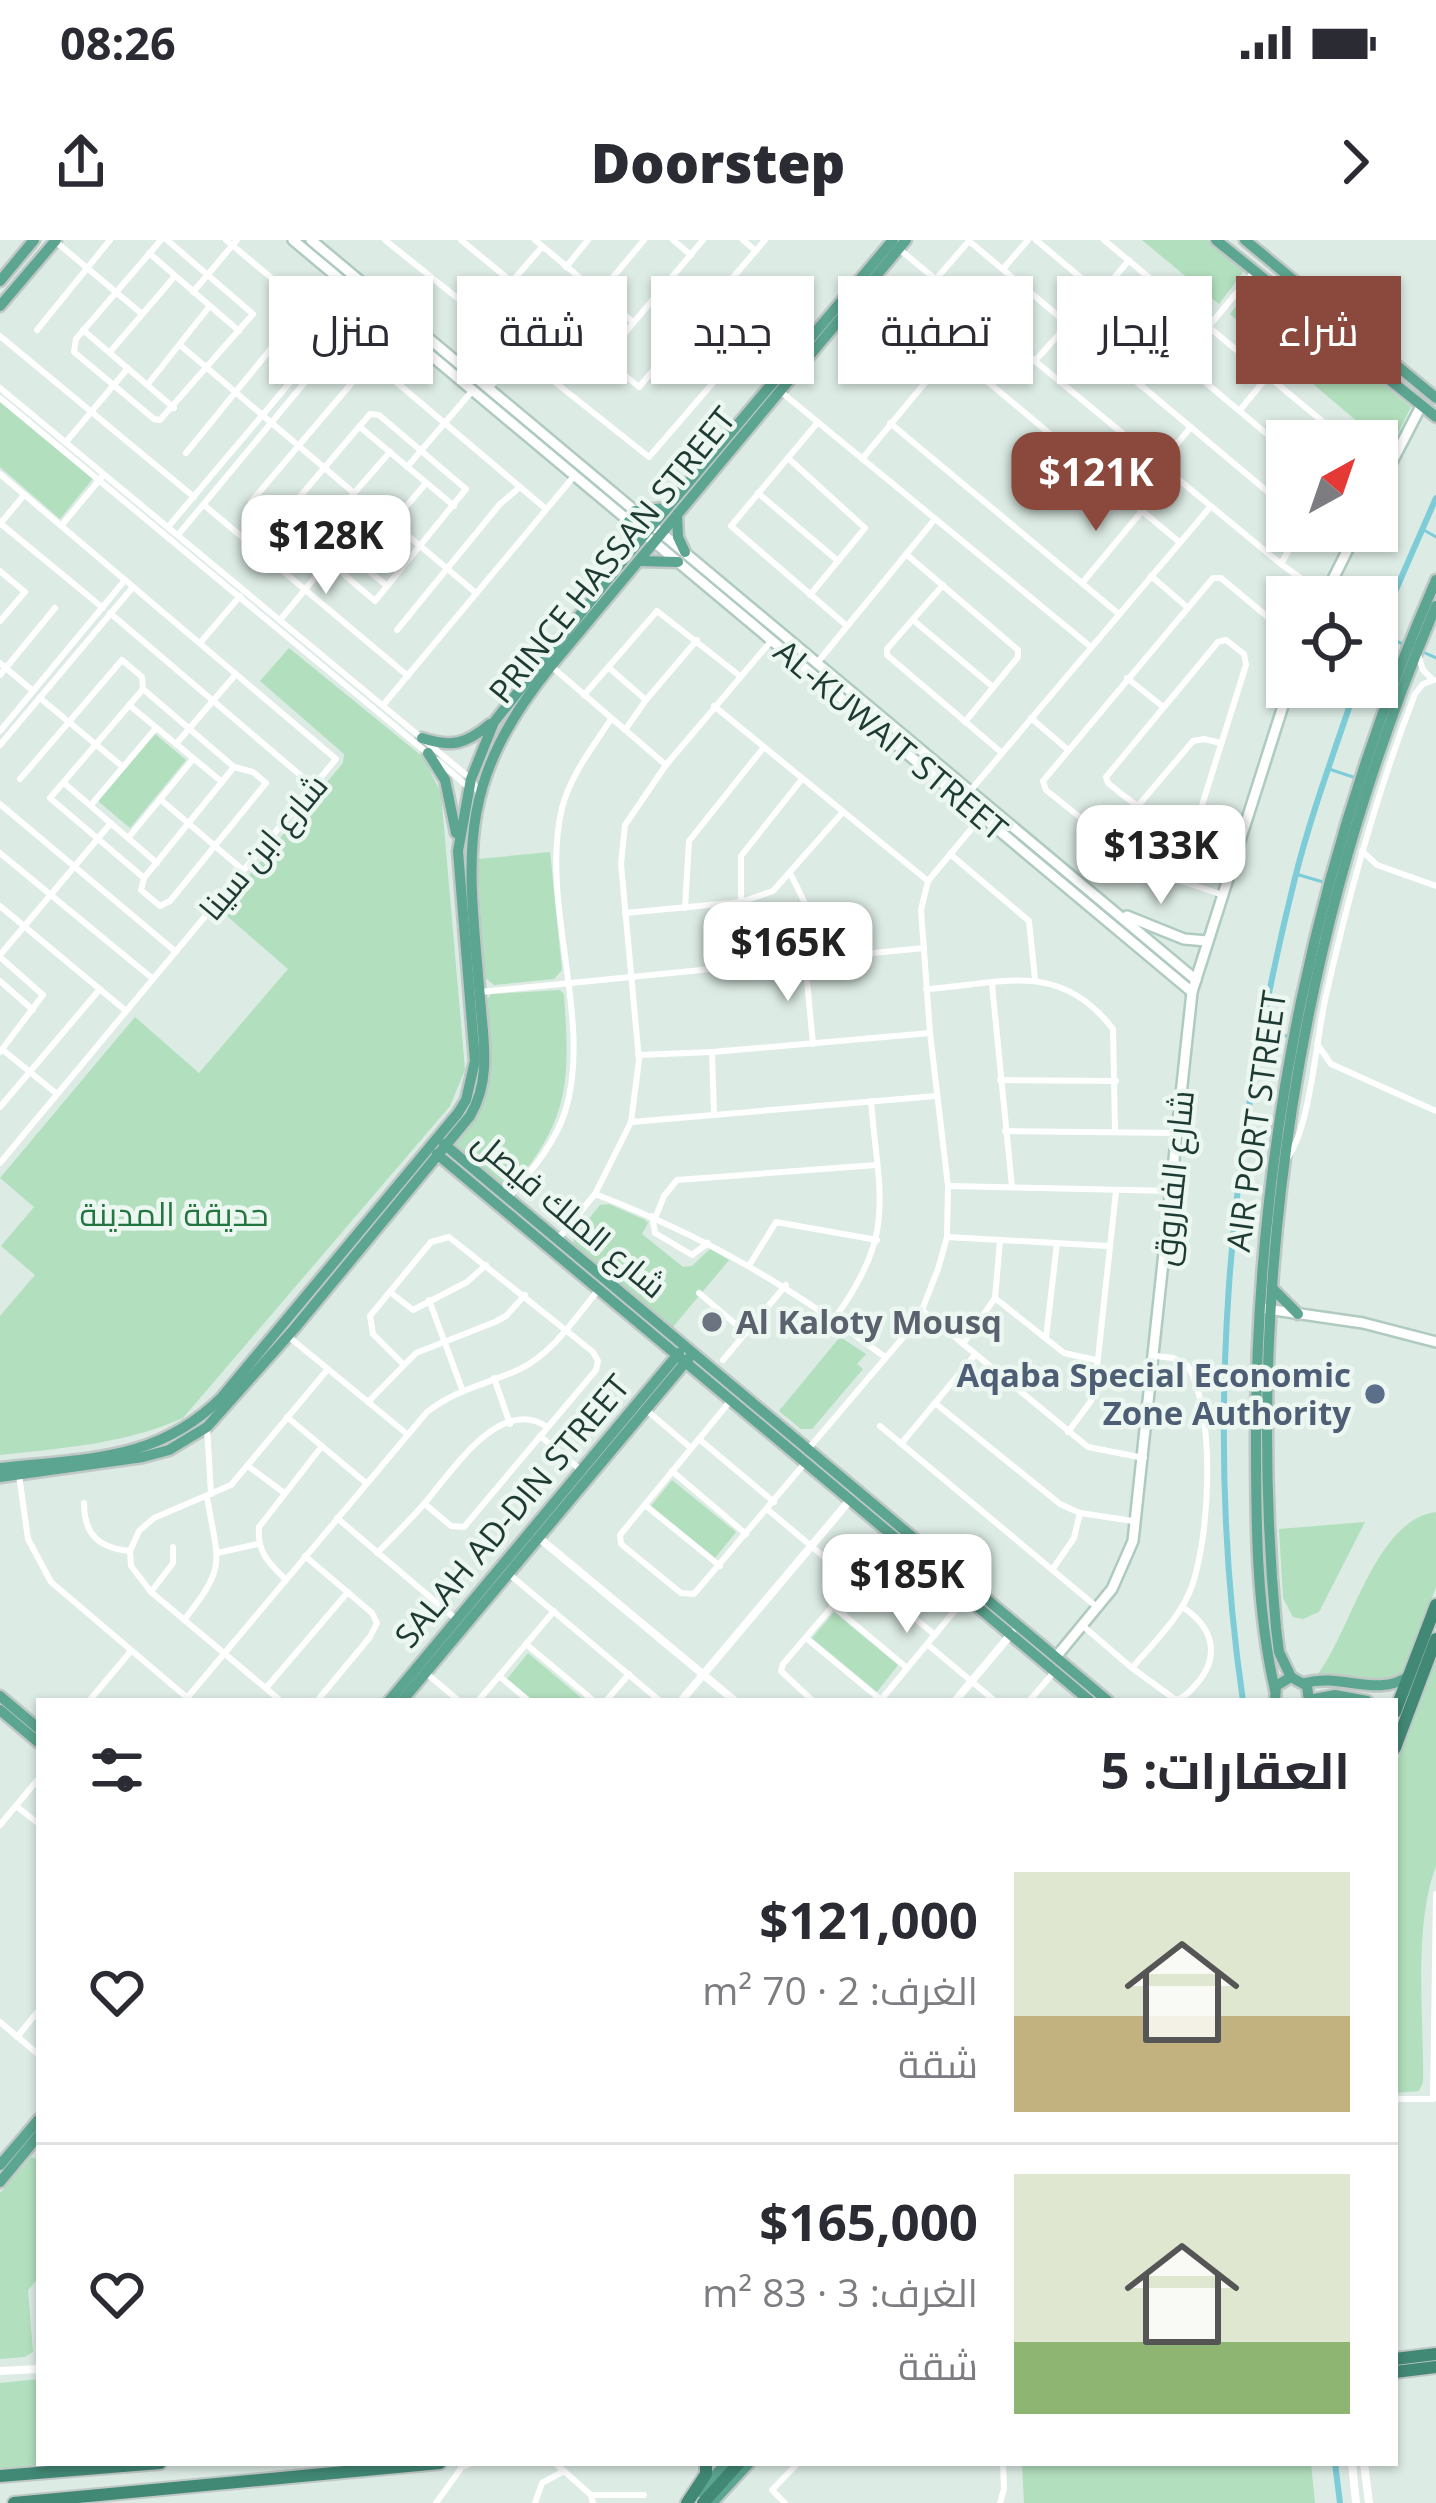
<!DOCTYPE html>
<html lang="ar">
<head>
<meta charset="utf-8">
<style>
  body { margin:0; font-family:"Open Sans",Cairo,sans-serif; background:#f7f7f7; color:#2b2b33; direction:rtl; height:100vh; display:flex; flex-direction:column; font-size:45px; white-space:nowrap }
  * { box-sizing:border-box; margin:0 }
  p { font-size:39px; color:#7c7c81 }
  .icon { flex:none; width:66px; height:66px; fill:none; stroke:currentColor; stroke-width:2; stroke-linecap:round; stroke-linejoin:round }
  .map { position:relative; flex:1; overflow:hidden; direction:ltr }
  .panel { position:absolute; left:36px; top:1458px; width:1362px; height:768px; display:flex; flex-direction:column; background:#fff; border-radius:0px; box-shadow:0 3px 9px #0004; direction:rtl }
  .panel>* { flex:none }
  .hud { position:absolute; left:36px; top:36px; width:1365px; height:108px; direction:rtl; display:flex; gap:24px }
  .needle { width:78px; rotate:40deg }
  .fabs { position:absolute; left:1266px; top:180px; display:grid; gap:24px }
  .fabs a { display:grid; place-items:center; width:132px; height:132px; border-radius:0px; background:#fff; box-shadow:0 3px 9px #0004; font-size:60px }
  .price { position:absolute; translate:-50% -102px; padding:0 27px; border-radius:24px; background:#fff; color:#222; font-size:39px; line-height:78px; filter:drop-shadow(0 3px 6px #0008) }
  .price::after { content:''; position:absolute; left:50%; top:72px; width:36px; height:27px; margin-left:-18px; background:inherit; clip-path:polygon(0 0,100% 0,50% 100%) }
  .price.on { background:#8a493c; color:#fff }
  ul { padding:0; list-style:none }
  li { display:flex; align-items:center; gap:36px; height:300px; padding:0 48px }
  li+li { border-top:3px solid #e1e1e2 }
  li span { display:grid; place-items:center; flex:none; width:336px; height:240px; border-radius:0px; color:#555 }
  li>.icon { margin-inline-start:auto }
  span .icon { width:144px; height:144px; fill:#fffc; stroke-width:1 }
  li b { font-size:51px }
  h2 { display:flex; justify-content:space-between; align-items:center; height:144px; padding:0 48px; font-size:51px }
  .pill { padding:0 42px; border-radius:0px; background:#fff; box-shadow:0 3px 9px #0004; font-size:42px; line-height:108px }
  .pill.on { background:#8a493c; color:#fff }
  .status { display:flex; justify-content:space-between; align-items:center; height:84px; padding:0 60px; background:#fff; direction:ltr }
  .status svg { height:33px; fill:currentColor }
  header { display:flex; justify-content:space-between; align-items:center; height:156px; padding:0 48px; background:#fff; font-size:54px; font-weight:800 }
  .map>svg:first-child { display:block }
</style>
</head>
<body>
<div class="status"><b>08:26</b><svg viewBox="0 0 49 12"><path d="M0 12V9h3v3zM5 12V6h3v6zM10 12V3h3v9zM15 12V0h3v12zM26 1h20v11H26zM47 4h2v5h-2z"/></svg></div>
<header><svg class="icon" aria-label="forward" viewBox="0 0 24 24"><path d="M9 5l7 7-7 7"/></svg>Doorstep<svg class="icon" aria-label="share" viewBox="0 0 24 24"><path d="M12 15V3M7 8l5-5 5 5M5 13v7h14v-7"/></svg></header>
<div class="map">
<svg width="1436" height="2263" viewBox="0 0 1436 2263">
  <rect width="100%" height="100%" fill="#dcebe4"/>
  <g fill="#b2dfbd">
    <path d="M1142,0H1207L1244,31L1219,64Z"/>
    <path d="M1256,40L1411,167L1390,209L1230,74Z"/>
    <path d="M0,158L95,236L60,279L0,227Z"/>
    <path d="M289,408L423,517L441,553L465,830L450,866L183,1178C125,1204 63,1208 0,1215V1076L35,1035L1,1006L34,967L0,938L135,777L199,833L288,729L220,670L343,523L344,514L260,441Z"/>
    <path d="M155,494L186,520L130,588L98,561Z"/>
    <path d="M550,612L562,730L554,739L494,745L483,736L478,619Z"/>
    <path d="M560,750L564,754C570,845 570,878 510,950L456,905C491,859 490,819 485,763L491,754Z"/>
    <path d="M609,964L645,980L648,983L642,994L683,1027L692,1026L710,1009L729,1020L673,1087L574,1006L573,998L600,965Z"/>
    <path d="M840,1097L866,1114L857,1124L863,1129L812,1189H801L779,1171Z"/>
    <path d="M672,1240L736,1292L715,1318L651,1266Z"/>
    <path d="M1436,1272V1347L1403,1436L1386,1443L1318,1434C1352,1389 1375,1280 1436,1272Z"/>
    <path d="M1365,1282L1319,1372L1303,1379L1293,1377L1283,1358L1279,1289Z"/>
    <path d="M834,1372L898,1425L877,1452L812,1398Z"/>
    <path d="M528,1413L585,1461H533L507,1439Z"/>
    <path d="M1436,1417V1626C1413,1687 1424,1777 1423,1842L1419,1851L1395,1853V1526Z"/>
    <path d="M31,1917L39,1920V2037L28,2050L33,2112L25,2117L0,2119V1953Z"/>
    <path d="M39,2139V2223H74L0,2229V2143Z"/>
    <path d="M1022,2223H1311L1315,2263H1024Z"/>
  </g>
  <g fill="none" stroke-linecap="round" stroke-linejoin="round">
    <g stroke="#7dccd7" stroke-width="3">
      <path d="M1422,289L1436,297"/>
      <path d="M1377,393L1403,404"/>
      <path d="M1423,412L1436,418"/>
      <path d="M1329,529L1356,538"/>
      <path d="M1296,634L1323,642"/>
      <path d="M1261,791L1292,797"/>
    </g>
    <g stroke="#7dccd7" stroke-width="6">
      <path d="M1377,393L1436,258"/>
      <path d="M1243,1461C1203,1187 1228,906 1295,638C1311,574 1335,510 1356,447"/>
      <path d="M1335,2223L1340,2263"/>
    </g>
    <defs>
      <g id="secondary">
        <path d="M293,0L1192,752"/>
        <path d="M311,0L1196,740"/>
        <path d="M1377,251L1420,168"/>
        <path d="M1324,357L1357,291"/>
        <path d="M1127,676L1184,699L1207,701"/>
        <path d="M1260,1068L1363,1083L1436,1102"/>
        <path d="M1056,1417L1112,1349L1133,1301L1192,752L1289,447"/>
      </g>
      <g id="primary">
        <path d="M1216,0L1436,177"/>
        <path d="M1245,0L1436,158"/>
        <path d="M0,41L34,0"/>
        <path d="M0,66L56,0"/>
        <path d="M635,271L666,268"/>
        <path d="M677,275L678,297L685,312"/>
        <path d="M629,281L632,307"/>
        <path d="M639,321L678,322"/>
        <path d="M422,498C452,508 466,504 490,484"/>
        <path d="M428,513L445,540L456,593"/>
        <path d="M444,904L1108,1461"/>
        <path d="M437,914L1090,1461"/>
        <path d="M1272,1048L1298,1074"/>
        <path d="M0,1228C87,1218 157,1222 222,1157L458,873L466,860L475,821L458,611L471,539L494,482L630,312L893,0"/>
        <path d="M0,1237L143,1217L169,1210L207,1187L295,1088L470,876C492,839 483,799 480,758C468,614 454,546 551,426L906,0"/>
        <path d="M1291,1437L1279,1412L1276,1388C1244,1039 1298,688 1436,366"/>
        <path d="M1305,1443C1341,1433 1378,1458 1409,1436"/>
        <path d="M1275,1450C1256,1368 1256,1280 1256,1197C1256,901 1317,612 1436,340"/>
        <path d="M0,1456L39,1489"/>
        <path d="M1309,1460L1335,1455L1367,1461"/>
        <path d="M389,1461L679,1113"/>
        <path d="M402,1461L689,1118"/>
        <path d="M1275,1461L1276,1446L1291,1437L1307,1446L1309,1461"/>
        <path d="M0,1470L39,1503"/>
        <path d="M0,1925L39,1879"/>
        <path d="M0,1942L39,1895"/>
        <path d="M700,2252L726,2223"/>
        <path d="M712,2263L749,2223"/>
      </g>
      <g id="trunk">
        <path d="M1395,1472L1436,1365"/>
        <path d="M1395,1508L1436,1399"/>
        <path d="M1395,2119L1436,2114"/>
        <path d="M1395,2132L1436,2127"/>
        <path d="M0,2236L160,2223"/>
        <path d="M14,2263L440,2223"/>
        <path d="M687,2263L706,2234V2223"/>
        <path d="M703,2263L739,2223"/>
      </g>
    </defs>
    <use href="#secondary" stroke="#afcbc0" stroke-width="14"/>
    <use href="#primary" stroke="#c0c8c6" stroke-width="15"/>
    <use href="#trunk" stroke="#c0c8c6" stroke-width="16"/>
    <g stroke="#fff" stroke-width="6">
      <path d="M161,0L76,99L74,112L154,179L160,180L253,74L167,0"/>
      <path d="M226,0L334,90"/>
      <path d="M385,0L481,77L542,7"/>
      <path d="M461,0L639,147L765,0"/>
      <path d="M535,0L633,82"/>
      <path d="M673,0L691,15"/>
      <path d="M743,0L756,11"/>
      <path d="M1036,0L1287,211"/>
      <path d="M1104,0L1346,201"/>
      <path d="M55,1L142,74"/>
      <path d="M969,1L1287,268"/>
      <path d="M899,9L1281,324L1324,355"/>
      <path d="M149,13L239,91"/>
      <path d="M566,27L588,0"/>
      <path d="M1003,29L1028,0"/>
      <path d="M936,39L969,1"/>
      <path d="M193,52L237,0"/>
      <path d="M599,54L644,0"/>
      <path d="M1101,54L1129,20"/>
      <path d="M699,81L772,143"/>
      <path d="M1209,86L1254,32"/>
      <path d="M37,90L110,0"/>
      <path d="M83,90L174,168"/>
      <path d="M0,96L194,257"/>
      <path d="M343,97L546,269"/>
      <path d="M180,105L354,253"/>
      <path d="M951,111L1178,301"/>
      <path d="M110,112L175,36"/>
      <path d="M517,112L649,217L737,115"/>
      <path d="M603,119L703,0"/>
      <path d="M1035,121L1068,84"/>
      <path d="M148,144L209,67"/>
      <path d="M1140,145L1169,111"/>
      <path d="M0,148L471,539L479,553"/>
      <path d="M489,149L548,75"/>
      <path d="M780,151L1091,407"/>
      <path d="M0,158L426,512"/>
      <path d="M1240,170L1268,136"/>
      <path d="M370,174L379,175L466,249L375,361L280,280Z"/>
      <path d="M818,182L731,286L847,386"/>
      <path d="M890,183L1119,374"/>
      <path d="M360,187L454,266"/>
      <path d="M66,202L128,128"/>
      <path d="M186,213L291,84"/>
      <path d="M788,218L865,288L810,355"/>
      <path d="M862,219L980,76"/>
      <path d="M1160,224L1191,187"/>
      <path d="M407,227L473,150"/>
      <path d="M1090,227L1121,192"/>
      <path d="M0,234L336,519L0,923"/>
      <path d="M758,253L838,321"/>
      <path d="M204,265L408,436"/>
      <path d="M291,267L387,346"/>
      <path d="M263,277L251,268V262L356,138"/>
      <path d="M0,283L103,368"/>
      <path d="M393,283L476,353"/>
      <path d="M0,284L24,255"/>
      <path d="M61,286L101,238"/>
      <path d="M168,287L362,57"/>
      <path d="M321,291L390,212"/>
      <path d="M178,295L370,64"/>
      <path d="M906,314L1018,410V417L965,482"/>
      <path d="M359,323L426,243"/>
      <path d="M1281,324L1299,291"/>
      <path d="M0,331L25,352L0,381"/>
      <path d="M1151,336L1187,367"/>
      <path d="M1083,342L1142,271"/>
      <path d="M943,345L887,409V415L1002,513"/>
      <path d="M110,373L313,546"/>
      <path d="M280,380L340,307"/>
      <path d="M913,380L993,447"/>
      <path d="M397,390L500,264L520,247"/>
      <path d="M200,403L240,356"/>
      <path d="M1418,415L1423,430L1432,439"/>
      <path d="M0,423L33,451"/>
      <path d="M817,423L935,279"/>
      <path d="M551,426L666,525"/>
      <path d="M608,427L646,460L697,400"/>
      <path d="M0,435L55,368"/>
      <path d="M1127,438L1162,466"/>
      <path d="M584,455L657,371L740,436"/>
      <path d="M40,458L123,527"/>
      <path d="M384,464L575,235"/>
      <path d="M129,465L222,542"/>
      <path d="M714,466L928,641"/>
      <path d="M1031,478L1067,509"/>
      <path d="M625,490L646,460"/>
      <path d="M0,491L125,340"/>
      <path d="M176,504L236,434"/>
      <path d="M0,505L133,347"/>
      <path d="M437,520L468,547"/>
      <path d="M20,539L122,420L142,437L143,449L234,527L253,532L266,543L170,661L160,666L141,650L144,638L50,558L143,449"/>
      <path d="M64,543L157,623"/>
      <path d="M970,551L1211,266"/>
      <path d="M160,559L243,630"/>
      <path d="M0,564L176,712"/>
      <path d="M91,565L156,488"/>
      <path d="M1137,567L1193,501L1204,499L1221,503"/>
      <path d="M129,597L193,519"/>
      <path d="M1192,597L1246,425L1244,414L1226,400L1218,402L1106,537L1108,543C1156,583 1178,592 1237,612"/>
      <path d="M1362,611L1377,625L1436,646"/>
      <path d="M0,613L153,739"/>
      <path d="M950,614L1029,681L1035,739"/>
      <path d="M791,635L807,667L811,720"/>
      <path d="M144,638L234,527"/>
      <path d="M1223,655L1169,637L1132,619L1046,550L1043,541L1213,338H1221L1287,393"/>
      <path d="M741,662V616L802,539"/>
      <path d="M0,666L126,771"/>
      <path d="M685,668L689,601L764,507"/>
      <path d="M625,673L741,662L773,651L842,573"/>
      <path d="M0,715L111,583"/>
      <path d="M0,717L43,755L0,812"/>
      <path d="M805,720L813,804"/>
      <path d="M0,741L33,770"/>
      <path d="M992,744L1012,947"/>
      <path d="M926,749C1003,744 1059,719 1113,789L1115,891"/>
      <path d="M480,752L924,708"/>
      <path d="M1317,804L1331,824L1436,871"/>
      <path d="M3,810L57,854"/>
      <path d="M638,815L712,812"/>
      <path d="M1000,840L1116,841"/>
      <path d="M0,867L100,749"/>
      <path d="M714,874L712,812L930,793"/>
      <path d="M631,882L936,856"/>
      <path d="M1005,891L1178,893"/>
      <path d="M1288,917C1311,885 1316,797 1326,756C1349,653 1377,552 1415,454L1423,444L1434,440"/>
      <path d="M948,946L1172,951"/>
      <path d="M595,954C709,998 787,1045 885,1117"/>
      <path d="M509,957C531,931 554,905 565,872C594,781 539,663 562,568C571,534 593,507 611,479"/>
      <path d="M652,976L655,993L692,1015L708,1003"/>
      <path d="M656,976L664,956L677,940L876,925"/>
      <path d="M947,997L1108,1006"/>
      <path d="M558,999L595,954L631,882L639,820L621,624L625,585L666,525L772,400"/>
      <path d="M750,1024L776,982L877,1000"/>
      <path d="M390,1052L413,1070L467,1042L486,1025"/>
      <path d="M699,1053L746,1093"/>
      <path d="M995,1058L1064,1113L1096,1120"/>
      <path d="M429,1060L462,1149"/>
      <path d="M922,1070L1088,1207L1144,1218"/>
      <path d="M834,1079C897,994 879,958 871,861"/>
      <path d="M289,1097L407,1194"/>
      <path d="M1046,1098L1057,1003"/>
      <path d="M963,1104L995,1058L1000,1001"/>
      <path d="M723,1120L786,1045"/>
      <path d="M403,1124L373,1094L370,1076L431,1002L449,997L593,1112L598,1121L596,1130L464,1287L451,1286L425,1264"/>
      <path d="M494,1138L510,1184"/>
      <path d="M731,1160L620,1295L621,1304L681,1353L694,1354L805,1223"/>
      <path d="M368,1162L416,1113L495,1082L506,1076L525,1055"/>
      <path d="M935,1163L1060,1264L1080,1273L1133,1281"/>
      <path d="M645,1169L691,1208"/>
      <path d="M287,1177L366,1243"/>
      <path d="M880,1186L1098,1368"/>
      <path d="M207,1187L211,1254"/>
      <path d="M1068,1192L1091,1161L1095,1146L1116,951"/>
      <path d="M540,1196L581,1230"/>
      <path d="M699,1199L774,1262"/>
      <path d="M901,1204L974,1116"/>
      <path d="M809,1208L906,1094L922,1070L938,1029L947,997L948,946L930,793L921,670L928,641L982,576"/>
      <path d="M248,1226L283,1252"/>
      <path d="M672,1231L746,1294"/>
      <path d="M19,1235L28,1299L51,1342L191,1461"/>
      <path d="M84,1263C84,1295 99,1308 130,1311"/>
      <path d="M645,1265L720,1326"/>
      <path d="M767,1269L854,1342"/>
      <path d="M337,1278L457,1380"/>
      <path d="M217,1313L258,1304"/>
      <path d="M377,1313C393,1297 409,1281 423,1265C450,1235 499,1154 547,1187"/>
      <path d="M305,1316L372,1373L377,1383L370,1397L317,1461"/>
      <path d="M1052,1330L1074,1298L1080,1273"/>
      <path d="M509,1334L660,1461"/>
      <path d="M861,1334L935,1395"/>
      <path d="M285,1339C268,1322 257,1312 259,1287L322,1206"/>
      <path d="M151,1352L173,1323V1307"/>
      <path d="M833,1366L907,1428"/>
      <path d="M184,1380C228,1324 218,1324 207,1257"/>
      <path d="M1083,1386L1132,1428C1153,1403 1181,1377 1192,1346C1210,1294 1216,1174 1188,1126L1173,1118L1156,1116"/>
      <path d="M806,1398L881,1460"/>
      <path d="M526,1404L594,1461"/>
      <path d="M927,1404L995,1461"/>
      <path d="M1132,1428L1176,1460C1187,1456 1191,1450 1199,1441C1221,1413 1211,1385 1182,1367"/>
      <path d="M426,1433L459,1461"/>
      <path d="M499,1436L529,1461"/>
      <path d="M266,1448L348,1352"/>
      <path d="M187,1458L427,1172C456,1149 488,1144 520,1129C553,1113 576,1077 599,1049"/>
      <path d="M89,1461L131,1411"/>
      <path d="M281,1461L151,1352L131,1326L130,1311L139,1291L154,1278L231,1245L328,1129"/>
      <path d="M478,1461L554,1371"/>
      <path d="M606,1461L629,1434"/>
      <path d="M813,1461L781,1431L783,1424L891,1298"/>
      <path d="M880,1461L966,1357"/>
      <path d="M1029,1461L1055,1431"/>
      <path d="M16,1566L39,1584"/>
      <path d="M0,1585L39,1538"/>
      <path d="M0,1782L39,1815"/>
      <path d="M17,1797L39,1770"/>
      <path d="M1395,1859H1433"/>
      <path d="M1433,1859L1436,1654"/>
      <path d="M39,2061V2067"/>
      <path d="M555,2223L591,2255L593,2263"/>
      <path d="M591,2255H644"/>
      <path d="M436,2263L462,2227L472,2223"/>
      <path d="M535,2263L542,2243L564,2231"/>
      <path d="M785,2263L772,2250L798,2223"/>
      <path d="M1000,2263L1004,2249L1003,2223"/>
    </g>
    <g stroke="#fff" stroke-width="8">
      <path d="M538,1297L735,1461"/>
      <path d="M681,1461L850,1260"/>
      <path d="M955,1461L1012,1393"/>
      <path d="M0,2131L39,2129"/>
      <path d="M1352,2223L1356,2263"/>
      <path d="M1364,2223L1369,2263"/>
    </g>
    <use href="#secondary" stroke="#fff" stroke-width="9"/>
    <use href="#primary" stroke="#5ca590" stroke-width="10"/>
    <use href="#trunk" stroke="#418875" stroke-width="12"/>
  </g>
  <circle fill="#6b7280" stroke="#edf7f2" stroke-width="4.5" cx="712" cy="1082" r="12"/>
  <circle fill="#5c6f8a" stroke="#edf7f2" stroke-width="4.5" cx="1375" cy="1154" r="12"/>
  <g text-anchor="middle" stroke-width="9" stroke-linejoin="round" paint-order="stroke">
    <g font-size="33" fill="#1d3b32" stroke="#edf7f2">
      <text transform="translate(612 315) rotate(-51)" y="12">PRINCE HASSAN STREET</text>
      <text transform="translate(891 500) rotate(40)" y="12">AL-KUWAIT STREET</text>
      <text transform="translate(263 607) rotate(-50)" y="12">شارع ابن سينا</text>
      <text transform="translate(1256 881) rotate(-82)" y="12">AIR PORT STREET</text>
      <text transform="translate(1173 938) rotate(-84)" y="12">شارع الفاروق</text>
      <text transform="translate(570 974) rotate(40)" y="12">شارع الملك فيصل</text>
      <text transform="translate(512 1271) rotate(-50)" y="12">SALAH AD-DIN STREET</text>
    </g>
    <g font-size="33" fill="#237640" stroke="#edf7f2">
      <text x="174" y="986">حديقة المدينة</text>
    </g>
    <g font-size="33" font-weight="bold" fill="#5b616d" stroke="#edf7f2" text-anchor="start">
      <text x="736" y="1094">Al Kaloty Mousq</text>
    </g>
    <g font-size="33" font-weight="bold" fill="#4e5e75" stroke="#edf7f2" text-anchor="end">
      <text x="1351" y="1147">Aqaba Special Economic<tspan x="1351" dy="38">Zone Authority</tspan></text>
    </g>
  </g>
</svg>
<div class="fabs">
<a><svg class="needle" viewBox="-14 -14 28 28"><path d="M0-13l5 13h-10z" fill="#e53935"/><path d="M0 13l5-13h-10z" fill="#7c7c81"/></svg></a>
<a><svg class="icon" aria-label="locate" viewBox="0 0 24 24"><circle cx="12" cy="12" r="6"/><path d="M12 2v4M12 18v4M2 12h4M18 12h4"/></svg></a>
</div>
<b class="price on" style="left:1096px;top:294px">$121K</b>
<b class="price" style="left:326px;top:357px">$128K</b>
<b class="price" style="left:1161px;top:667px">$133K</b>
<b class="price" style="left:788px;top:764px">$165K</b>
<b class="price" style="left:907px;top:1396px">$185K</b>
<div class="hud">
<a class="pill on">شراء</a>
<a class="pill">إيجار</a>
<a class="pill">تصفية</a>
<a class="pill">جديد</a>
<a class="pill">شقة</a>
<a class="pill">منزل</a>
</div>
<section class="panel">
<h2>العقارات: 5<svg class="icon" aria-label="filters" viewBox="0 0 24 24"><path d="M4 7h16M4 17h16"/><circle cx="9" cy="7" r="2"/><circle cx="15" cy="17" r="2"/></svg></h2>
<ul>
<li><span style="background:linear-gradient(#dfe7d0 60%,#c2b280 0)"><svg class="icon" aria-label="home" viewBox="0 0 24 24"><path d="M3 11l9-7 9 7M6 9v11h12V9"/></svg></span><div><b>$121,000</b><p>الغرف: 2 · 70 m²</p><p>شقة</p></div><svg class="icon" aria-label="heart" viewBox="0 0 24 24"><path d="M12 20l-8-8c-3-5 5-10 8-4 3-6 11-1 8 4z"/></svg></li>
<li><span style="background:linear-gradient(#dfe7d0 70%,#8fb573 0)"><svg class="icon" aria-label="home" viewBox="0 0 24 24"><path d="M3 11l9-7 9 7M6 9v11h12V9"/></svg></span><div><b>$165,000</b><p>الغرف: 3 · 83 m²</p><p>شقة</p></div><svg class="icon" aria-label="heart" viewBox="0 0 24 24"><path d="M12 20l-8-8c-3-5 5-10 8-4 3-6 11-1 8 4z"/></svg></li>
</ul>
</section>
</div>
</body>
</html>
